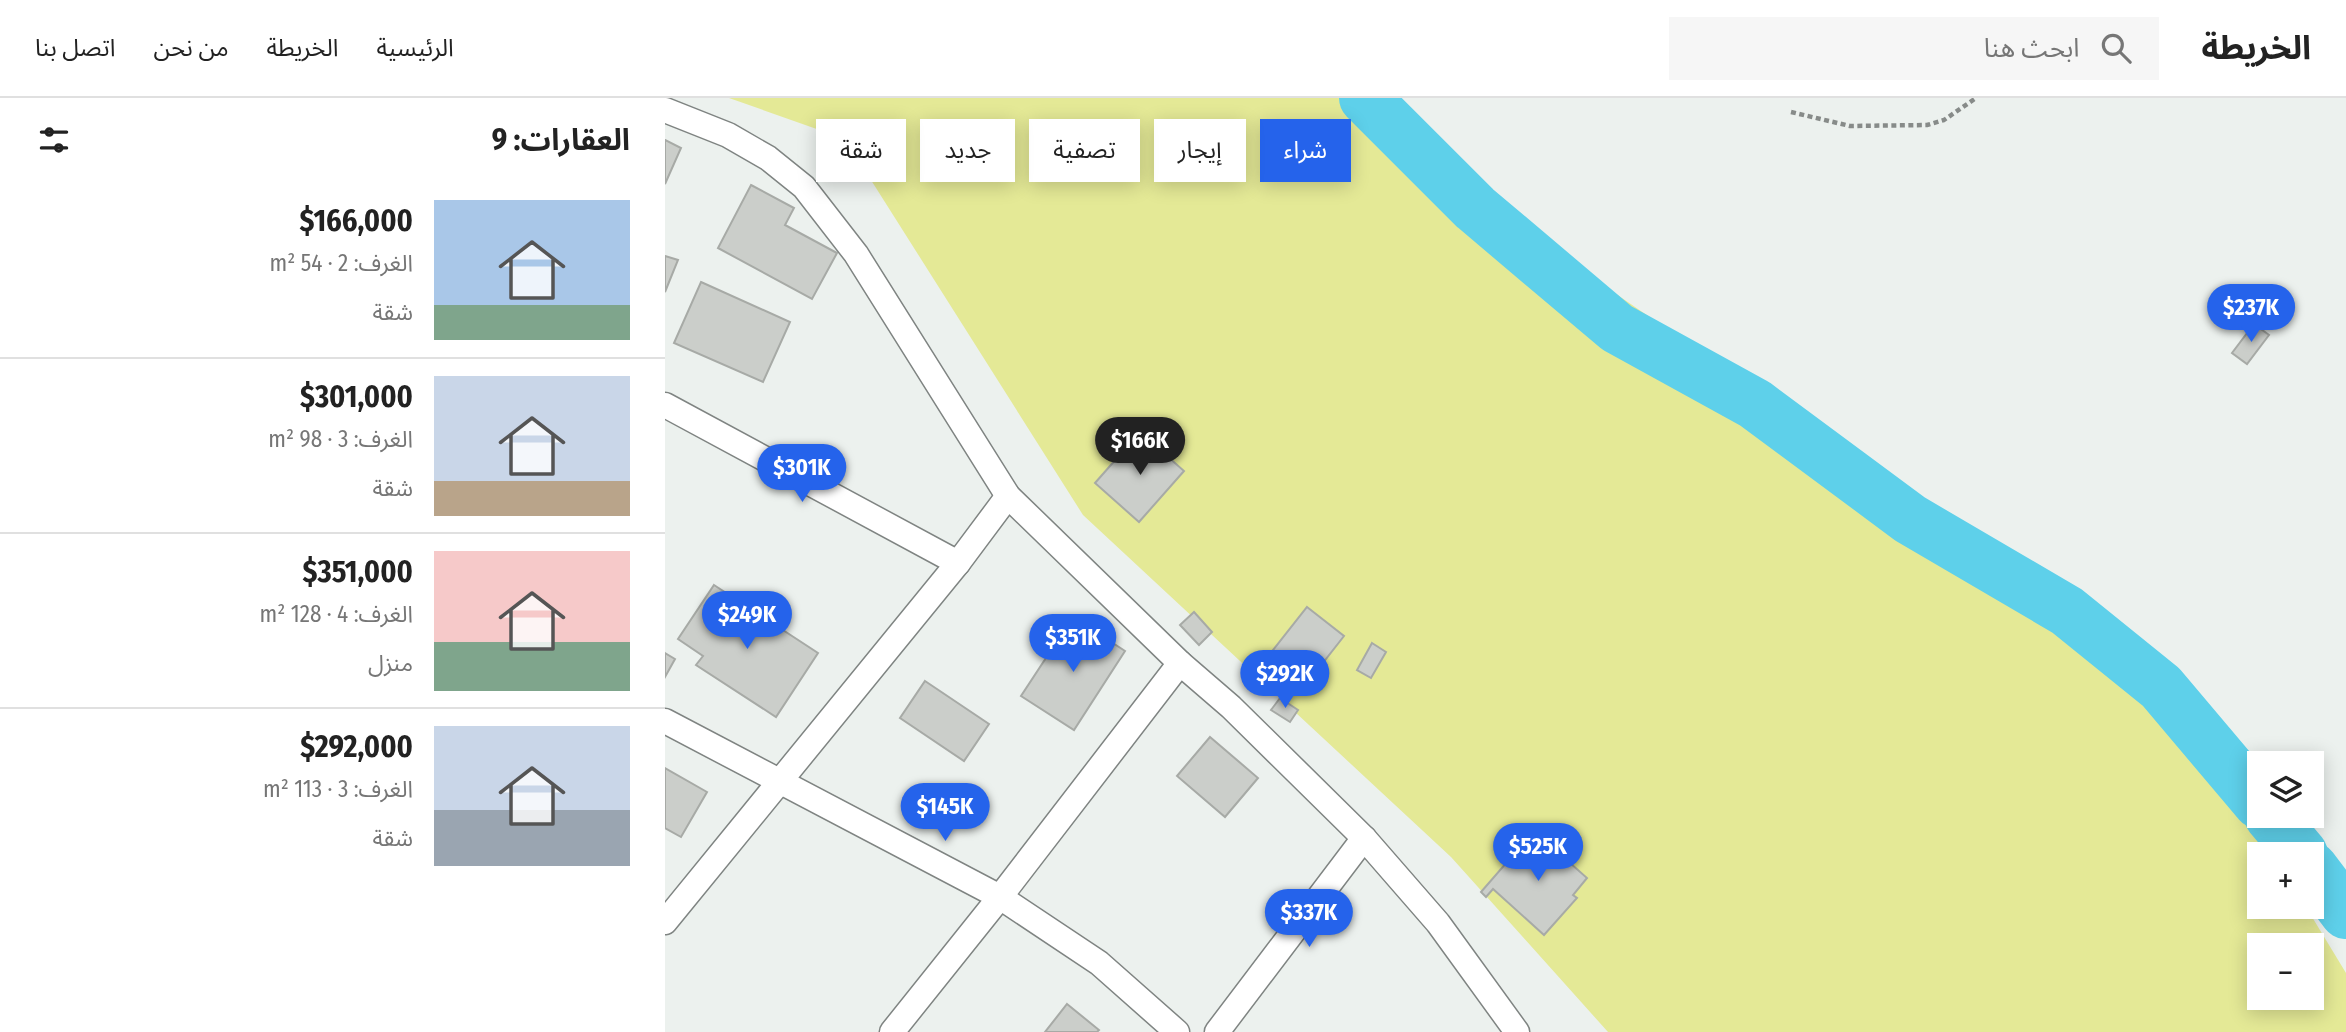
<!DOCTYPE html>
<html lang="ar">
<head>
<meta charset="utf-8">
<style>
  body { margin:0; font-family:"Fira Sans Condensed","Noto Sans Arabic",sans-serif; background:#f6f6f6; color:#222; direction:rtl; height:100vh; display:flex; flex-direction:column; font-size:26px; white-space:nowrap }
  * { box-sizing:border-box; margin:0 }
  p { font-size:23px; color:#767676 }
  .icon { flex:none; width:38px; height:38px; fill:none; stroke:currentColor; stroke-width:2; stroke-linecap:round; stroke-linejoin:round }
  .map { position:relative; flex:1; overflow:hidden; direction:ltr }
  .side { display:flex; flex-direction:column; background:#fff; width:665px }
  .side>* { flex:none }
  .top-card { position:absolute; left:21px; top:21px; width:665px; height:63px; direction:rtl; display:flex; gap:14px }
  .controls { position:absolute; left:1582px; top:653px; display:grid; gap:14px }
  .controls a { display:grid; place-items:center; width:77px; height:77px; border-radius:0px; background:#fff; box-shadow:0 4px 18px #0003; font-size:35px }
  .price { position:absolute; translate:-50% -60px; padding:0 16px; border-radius:24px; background:#2563eb; color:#fff; font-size:23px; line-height:46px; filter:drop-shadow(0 2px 4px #0008) }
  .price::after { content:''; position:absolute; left:50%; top:42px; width:21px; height:16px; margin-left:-10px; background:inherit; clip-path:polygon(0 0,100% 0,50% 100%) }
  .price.active { background:#222; color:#fff }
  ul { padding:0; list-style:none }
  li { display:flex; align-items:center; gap:21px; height:175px; padding:0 35px }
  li+li { border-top:2px solid #e0e0e0 }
  li span { display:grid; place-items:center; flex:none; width:196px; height:140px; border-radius:0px; color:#555 }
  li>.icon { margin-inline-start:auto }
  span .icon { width:84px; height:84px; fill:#fffc; stroke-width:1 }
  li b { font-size:30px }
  h2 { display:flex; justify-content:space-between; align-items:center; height:84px; padding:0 35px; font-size:30px }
  .pill { padding:0 24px; border-radius:0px; background:#fff; box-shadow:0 4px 18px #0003; font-size:24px; line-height:63px }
  .pill.active { background:#2563eb; color:#fff }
  header { display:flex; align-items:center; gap:42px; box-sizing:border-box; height:98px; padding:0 35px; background:#fff; border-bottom:2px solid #e0e0e0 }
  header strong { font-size:33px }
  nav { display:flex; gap:38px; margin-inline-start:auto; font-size:24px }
  .search { width:490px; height:63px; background:#f6f6f6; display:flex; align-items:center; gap:18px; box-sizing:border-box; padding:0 24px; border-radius:0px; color:#767676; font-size:26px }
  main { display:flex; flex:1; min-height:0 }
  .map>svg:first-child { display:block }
</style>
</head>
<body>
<header>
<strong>الخريطة</strong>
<div class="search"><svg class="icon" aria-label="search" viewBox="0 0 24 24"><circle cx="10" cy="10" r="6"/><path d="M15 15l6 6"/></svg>ابحث هنا</div>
<nav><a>الرئيسية</a><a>الخريطة</a><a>من نحن</a><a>اتصل بنا</a></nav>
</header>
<main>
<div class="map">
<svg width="1681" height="934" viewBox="0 0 1681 934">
  <rect width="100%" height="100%" fill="#ecf1ee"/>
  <path fill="#e4e996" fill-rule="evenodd" d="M64,0H734L871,141L1301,436L1493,564L1609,756H1594V808L1641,809L1681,875V934H943L786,759L418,417L180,41ZM1594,847H1647V900H1594Z"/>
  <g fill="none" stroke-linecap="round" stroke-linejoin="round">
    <g stroke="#5ed0ea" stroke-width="52">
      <path d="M700,0L810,110L952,230L1090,306L1245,421L1402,513L1496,589L1594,705"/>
      <path d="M1605,718L1637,756"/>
      <path d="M1647,770L1681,815"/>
    </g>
  </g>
  <g fill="#cbceca" stroke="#a7aaa6" stroke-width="2">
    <path d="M0,42L16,50L0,86Z"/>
    <path d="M86,87L129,110L120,127L172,155L147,201L53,150Z"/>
    <path d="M0,158L13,162L0,194Z"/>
    <path d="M36,184L125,224L98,284L9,245Z"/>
    <path d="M1589,226L1604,237L1582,266L1567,255Z"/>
    <path d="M475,334L519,373L474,424L430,385Z"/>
    <path d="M49,487L153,555L111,619L31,567L38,558L13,541Z"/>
    <path d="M642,509L679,538L646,580L635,572L627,582L601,561Z"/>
    <path d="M529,514L547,534L534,547L515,527Z"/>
    <path d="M408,519L460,553L409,632L356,598Z"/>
    <path d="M707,545L721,554L706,580L692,572Z"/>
    <path d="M0,555L10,561L0,579Z"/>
    <path d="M260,583L324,626L299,663L235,620Z"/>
    <path d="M615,600L633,612L625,624L606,612Z"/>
    <path d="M545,639L593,680L560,719L512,678Z"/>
    <path d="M0,670L42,694L16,739L0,730Z"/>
    <path d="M869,733L922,780L908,797L912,800L879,837L828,791L821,799L816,794Z"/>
    <path d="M402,906L434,932L432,934H380Z"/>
  </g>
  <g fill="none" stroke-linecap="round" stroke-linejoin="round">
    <defs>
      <g id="street">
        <path d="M0,12L63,37L103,60L139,89L191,156L343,398L515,565L566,609L699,740L773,825L852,934"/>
        <path d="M0,307L293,465"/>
        <path d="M0,623L335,799L434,865L512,934"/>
        <path d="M0,824L293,465L343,398"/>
        <path d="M227,934L335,799L515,565"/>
        <path d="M552,934L699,740"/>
      </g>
    </defs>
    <use href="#street" stroke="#7f8482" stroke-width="27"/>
    <path stroke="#878b89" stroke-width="4.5" stroke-dasharray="5 3.5" stroke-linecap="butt" d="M1126,14L1185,28L1262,27L1279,22L1311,0"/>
    <use href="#street" stroke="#fff" stroke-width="24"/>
  </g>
</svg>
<div class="controls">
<a><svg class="icon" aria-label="layers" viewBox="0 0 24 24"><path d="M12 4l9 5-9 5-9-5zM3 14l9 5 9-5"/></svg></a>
<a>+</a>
<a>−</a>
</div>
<b class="price" style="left:1586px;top:246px">$237K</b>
<b class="price active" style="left:475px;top:379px">$166K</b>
<b class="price" style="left:137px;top:406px">$301K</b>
<b class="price" style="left:82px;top:553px">$249K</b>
<b class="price" style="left:408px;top:576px">$351K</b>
<b class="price" style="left:620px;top:612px">$292K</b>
<b class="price" style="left:280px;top:745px">$145K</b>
<b class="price" style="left:873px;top:785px">$525K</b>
<b class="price" style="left:644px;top:851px">$337K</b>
<div class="top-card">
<a class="pill active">شراء</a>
<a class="pill">إيجار</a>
<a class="pill">تصفية</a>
<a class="pill">جديد</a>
<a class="pill">شقة</a>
</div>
</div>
<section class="side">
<h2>العقارات: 9<svg class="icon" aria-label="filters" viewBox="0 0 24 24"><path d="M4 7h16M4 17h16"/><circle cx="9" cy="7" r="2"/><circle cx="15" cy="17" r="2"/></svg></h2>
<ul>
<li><span style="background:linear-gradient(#a9c7e8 75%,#7fa58c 0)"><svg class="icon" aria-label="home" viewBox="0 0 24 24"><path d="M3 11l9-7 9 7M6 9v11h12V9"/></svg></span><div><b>$166,000</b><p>الغرف: 2 · 54 m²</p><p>شقة</p></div></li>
<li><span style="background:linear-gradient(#c9d6e8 75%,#b9a48a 0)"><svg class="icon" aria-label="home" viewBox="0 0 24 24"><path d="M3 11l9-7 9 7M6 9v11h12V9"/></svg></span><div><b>$301,000</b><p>الغرف: 3 · 98 m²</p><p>شقة</p></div></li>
<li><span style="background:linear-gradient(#f6c9c9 65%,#7fa58c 0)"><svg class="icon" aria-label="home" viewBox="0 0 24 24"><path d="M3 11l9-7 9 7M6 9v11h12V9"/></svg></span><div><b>$351,000</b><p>الغرف: 4 · 128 m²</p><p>منزل</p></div></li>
<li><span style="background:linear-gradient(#c9d6e8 60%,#9aa5b1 0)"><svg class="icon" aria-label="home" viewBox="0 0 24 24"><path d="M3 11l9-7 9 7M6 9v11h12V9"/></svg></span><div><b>$292,000</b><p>الغرف: 3 · 113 m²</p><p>شقة</p></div></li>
</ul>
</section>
</main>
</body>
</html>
